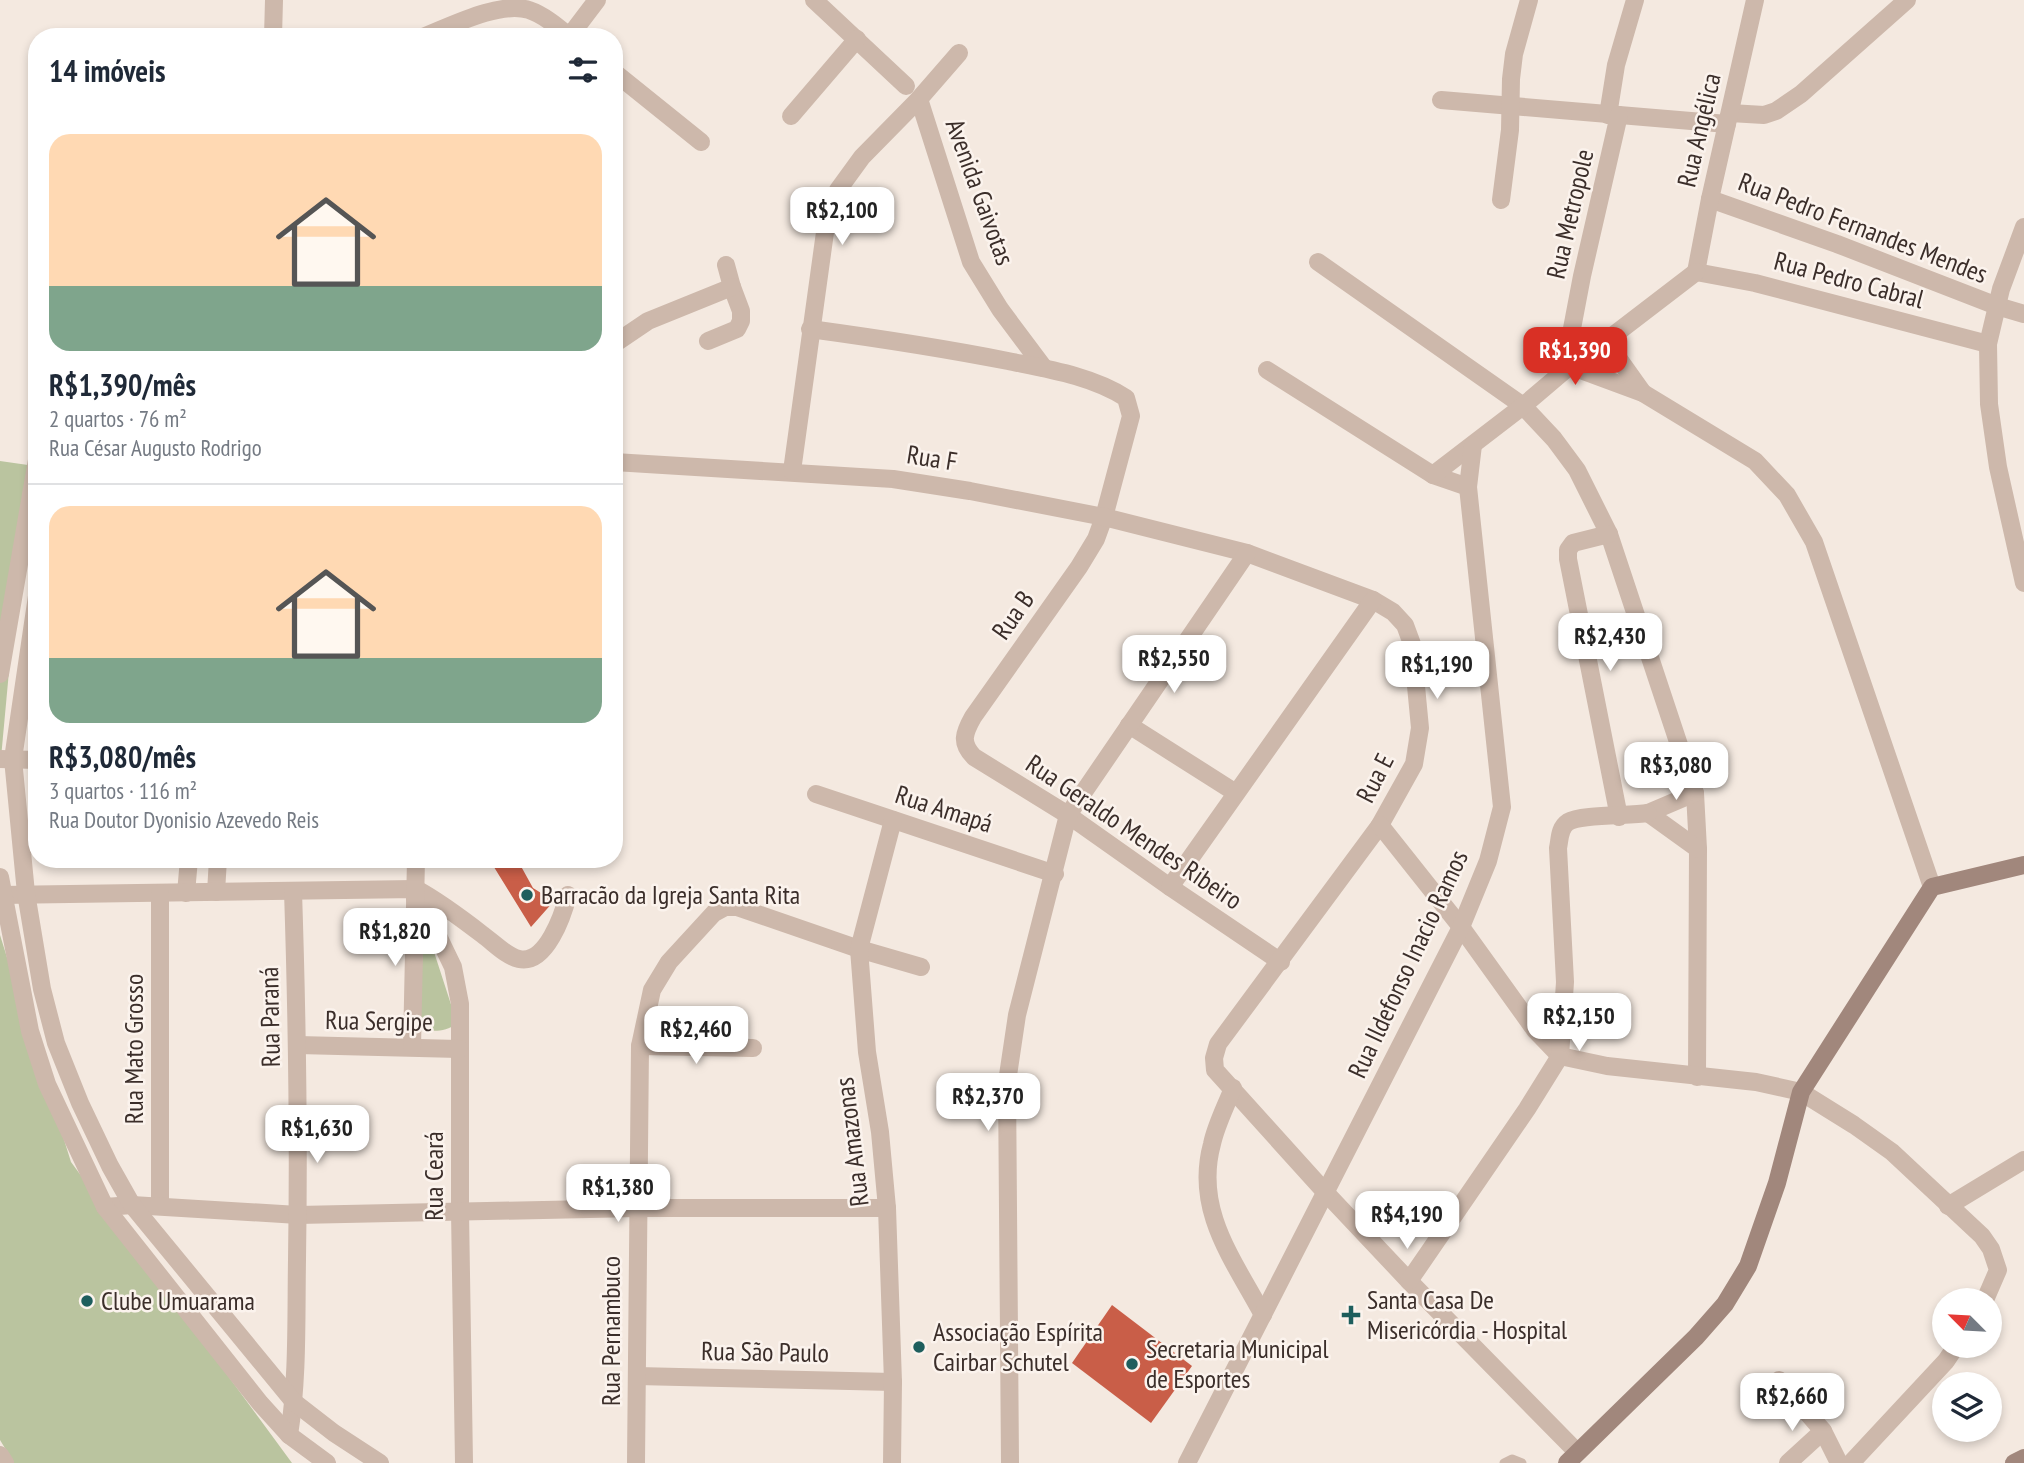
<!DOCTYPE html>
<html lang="pt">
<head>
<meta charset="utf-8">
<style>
  body { margin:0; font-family:"PT Sans Narrow",sans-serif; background:#f2f2f3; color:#1f2937; height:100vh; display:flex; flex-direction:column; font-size:26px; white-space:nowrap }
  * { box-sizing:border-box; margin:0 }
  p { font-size:23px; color:#747a83 }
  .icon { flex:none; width:38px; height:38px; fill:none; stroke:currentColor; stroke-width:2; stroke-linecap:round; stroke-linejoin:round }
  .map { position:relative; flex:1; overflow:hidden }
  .drawer { position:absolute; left:28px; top:28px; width:595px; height:840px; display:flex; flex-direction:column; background:#fff; border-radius:28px; box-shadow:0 4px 10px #0003 }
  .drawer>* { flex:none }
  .needle { width:46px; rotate:294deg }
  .fabs { position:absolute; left:1932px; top:1288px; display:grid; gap:14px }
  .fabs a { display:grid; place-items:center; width:70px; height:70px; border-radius:50%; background:#fff; box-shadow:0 4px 10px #0003; font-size:35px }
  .price { position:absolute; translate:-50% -60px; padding:0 16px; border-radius:14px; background:#fff; color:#222; font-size:23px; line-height:46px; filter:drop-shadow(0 2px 4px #0008) }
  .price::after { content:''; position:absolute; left:50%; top:42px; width:21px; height:16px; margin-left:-10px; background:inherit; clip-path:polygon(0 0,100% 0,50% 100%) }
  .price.selected { background:#d93025; color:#fff }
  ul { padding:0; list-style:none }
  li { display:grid; align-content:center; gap:14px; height:371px; padding:0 21px }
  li+li { border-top:2px solid #e0e1e3 }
  li span { display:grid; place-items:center; height:217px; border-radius:21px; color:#555 }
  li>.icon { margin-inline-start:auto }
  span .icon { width:126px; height:126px; fill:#fffc; stroke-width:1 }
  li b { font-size:30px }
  h2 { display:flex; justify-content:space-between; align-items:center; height:84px; padding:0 21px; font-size:30px }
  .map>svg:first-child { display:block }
</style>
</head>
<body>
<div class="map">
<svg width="2024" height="1463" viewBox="0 0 2024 1463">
  <rect width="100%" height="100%" fill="#f4e9e0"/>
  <g fill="#bac49f">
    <path d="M0,461L28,465L0,769Z"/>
    <path d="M424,921L457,1023C445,1033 434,1031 419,1030Z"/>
    <path d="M0,935L71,1162L292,1463H14L0,1440Z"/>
  </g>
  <g fill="#c95e48">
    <path d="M489,859H517L533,888L554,901L531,927Z"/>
    <path d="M1112,1305L1192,1366L1151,1423L1072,1363Z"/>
  </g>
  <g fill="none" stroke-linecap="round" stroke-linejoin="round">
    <path stroke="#cdb8ab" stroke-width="9" d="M1504,1463L1512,1459L1522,1463"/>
    <g stroke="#cdb8ab" stroke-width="18">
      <path d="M814,0L906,86"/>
      <path d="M273,37L274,0"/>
      <path d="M423,37C451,26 499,1 529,10C544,15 558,27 570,37"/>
      <path d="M569,37L597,0"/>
      <path d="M614,72L701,142"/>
      <path d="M919,99L971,262L1000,309L1044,368"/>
      <path d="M1441,100L1727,124"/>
      <path d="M1730,113L1764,115L1776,111L1801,94L1907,0"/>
      <path d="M1608,115L1616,65L1635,0"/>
      <path d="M1619,115L1582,276L1570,339V366L1643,393L1755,461L1787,495L1814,542L1932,887"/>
      <path d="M791,116L857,39"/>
      <path d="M1710,199L1837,244L1997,306L2024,314"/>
      <path d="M1501,200L1510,130L1511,79L1514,54L1529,0"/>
      <path d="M1318,262L1523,406L1554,439L1577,470L1609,534L1695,793L1698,849L1697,1077"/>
      <path d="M1696,272L1755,283L1988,344L2001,289L2024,227"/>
      <path d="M1696,272L1710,199L1755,0"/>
      <path d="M810,329C876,338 942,348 1008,361C1047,369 1092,376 1126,398L1131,416L1104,517L1096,539L1079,567L973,717C964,733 960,743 974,757L1068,815L1170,887L1281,962"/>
      <path d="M708,341L737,329L741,321V311L732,287L726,265"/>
      <path d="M1606,341L1643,393"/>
      <path d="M614,344L648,321L732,287"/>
      <path d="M1267,370L1433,475L1468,487"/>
      <path d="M614,462L893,479L970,491L1104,517L1247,553L1373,600L1393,612L1405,625L1412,644L1420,728L1414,764L1380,825L1218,1044L1214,1058L1215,1070L1326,1193L1409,1281L1577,1452"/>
      <path d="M792,471L826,225L838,190L862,157L919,99L959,53"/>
      <path d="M1433,475L1523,406L1570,366L1606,341L1696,272"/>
      <path d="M1609,534L1573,543L1568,550V559L1619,817"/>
      <path d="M1129,725L1236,793"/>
      <path d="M0,759L37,760"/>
      <path d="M1695,793L1648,813L1698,849"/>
      <path d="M816,794L1055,874"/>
      <path d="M1380,825L1461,927L1535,1030L1560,1056L1607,1066L1756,1082L1801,1092L1854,1125L1892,1152L1982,1236L1991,1249L1998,1270L1985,1300"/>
      <path d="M1170,887L1373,600"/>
      <path d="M216,892L218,859"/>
      <path d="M186,893L189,859"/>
      <path d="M2,895L416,889C440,902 461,918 483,935C494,943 506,956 519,959C546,965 563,915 568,895"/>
      <path d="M415,899L439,938L453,967L460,1004V1211L464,1463"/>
      <path d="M298,1045L459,1049"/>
      <path d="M640,1046L753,1048"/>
      <path d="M412,1047L416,859"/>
      <path d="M1233,1088C1226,1106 1216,1125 1212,1144C1194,1210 1233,1259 1263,1315"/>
      <path d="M160,1206V893"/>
      <path d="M1948,1206L2024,1160"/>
      <path d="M105,1207L132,1205L298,1215L637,1208H887"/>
      <path d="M1409,1281L1527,1109L1560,1056L1565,982L1558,848C1560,839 1559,828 1568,822C1581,814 1629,816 1648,813"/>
      <path d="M637,1376L893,1382"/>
      <path d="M1779,1380L1823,1431L1839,1463"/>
      <path d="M289,1435C298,1378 296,1318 297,1260C299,1137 297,1014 293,891"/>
      <path d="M0,1455L5,1463"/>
      <path d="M636,1463L640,1046L652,990L669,962L714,913L725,907H737L859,949L921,967"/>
      <path d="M892,1463L893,1382L887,1208L880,1132L867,1052L859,949L893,820"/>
      <path d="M1010,1463L1007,1082L1017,1015L1068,815L1247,553"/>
      <path d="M1187,1463L1461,927L1488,861L1502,807L1468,487L1473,445"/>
      <path d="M1788,1463L1823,1431"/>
      <path d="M1851,1463L1946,1361L1956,1346"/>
    </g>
    <g stroke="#cdb8ab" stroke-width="18">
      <path d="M1988,344L1989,404L1998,467L2024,583"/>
      <path d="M37,596L13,759L26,893L42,989L56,1043L80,1103L110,1166L132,1205L294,1402L334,1433L380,1463"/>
      <path d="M0,674L37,460"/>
      <path d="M0,877L30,1031L47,1084L105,1207L260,1403L289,1435L327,1463"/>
    </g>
    <g stroke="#a1877c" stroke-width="18">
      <path d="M1567,1463L1696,1337L1725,1304L1748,1266L1777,1183L1801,1092L1932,887L2024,865"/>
      <path d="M2014,1463L2024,1458"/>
    </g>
  </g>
  <g fill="#1e5e5d" stroke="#fbf3ed" stroke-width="2.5">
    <circle cx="527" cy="895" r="7"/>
    <circle cx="87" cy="1301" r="7"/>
    <path d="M1347.5 1304.5h7v7h7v7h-7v7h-7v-7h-7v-7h7z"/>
    <circle cx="919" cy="1347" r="7"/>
    <circle cx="1132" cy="1364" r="7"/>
  </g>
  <g text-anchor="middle" stroke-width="5" stroke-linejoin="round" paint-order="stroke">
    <g font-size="26" fill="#3b2e2a" stroke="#fbf3ed">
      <text transform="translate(1699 130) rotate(-77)" y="9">Rua Angélica</text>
      <text transform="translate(980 192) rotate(70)" y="9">Avenida Gaivotas</text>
      <text transform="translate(1570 214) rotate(-77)" y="9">Rua Metropole</text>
      <text transform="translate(1863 228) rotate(21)" y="9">Rua Pedro Fernandes Mendes</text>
      <text transform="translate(1849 280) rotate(15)" y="9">Rua Pedro Cabral</text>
      <text transform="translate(932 458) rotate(9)" y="9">Rua F</text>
      <text transform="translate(1013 615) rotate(-55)" y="9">Rua B</text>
      <text transform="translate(1375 778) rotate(-63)" y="9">Rua E</text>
      <text transform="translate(944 809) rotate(18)" y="9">Rua Amapá</text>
      <text transform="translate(1134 832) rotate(34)" y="9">Rua Geraldo Mendes Ribeiro</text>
      <text transform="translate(1408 964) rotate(-65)" y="9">Rua Ildefonso Inacio Ramos</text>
      <text transform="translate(270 1017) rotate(-91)" y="9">Rua Paraná</text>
      <text transform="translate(379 1021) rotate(1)" y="9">Rua Sergipe</text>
      <text transform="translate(134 1049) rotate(-90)" y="9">Rua Mato Grosso</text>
      <text transform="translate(852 1142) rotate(-97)" y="9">Rua Amazonas</text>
      <text transform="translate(434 1176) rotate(-90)" y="9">Rua Ceará</text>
      <text transform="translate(611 1331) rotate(-90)" y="9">Rua Pernambuco</text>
      <text transform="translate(765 1352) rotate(1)" y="9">Rua São Paulo</text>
    </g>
    <g font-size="26" fill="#3b2e2a" stroke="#fbf3ed" text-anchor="start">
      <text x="541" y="904">Barracão da Igreja Santa Rita</text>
      <text x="1367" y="1309">Santa Casa De<tspan x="1367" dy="30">Misericórdia - Hospital</tspan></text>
      <text x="101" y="1310">Clube Umuarama</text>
      <text x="933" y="1341">Associação Espírita<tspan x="933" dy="30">Cairbar Schutel</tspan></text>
      <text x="1146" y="1358">Secretaria Municipal<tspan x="1146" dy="30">de Esportes</tspan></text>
    </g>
  </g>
</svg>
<div class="fabs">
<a><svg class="needle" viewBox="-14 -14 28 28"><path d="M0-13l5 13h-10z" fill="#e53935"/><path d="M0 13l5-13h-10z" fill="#747a83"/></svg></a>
<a><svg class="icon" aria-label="layers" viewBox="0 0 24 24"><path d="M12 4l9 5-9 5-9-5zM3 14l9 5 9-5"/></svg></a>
</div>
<b class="price" style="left:842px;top:247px">R$2,100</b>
<b class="price selected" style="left:1575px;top:387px">R$1,390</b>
<b class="price" style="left:1610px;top:673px">R$2,430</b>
<b class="price" style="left:1174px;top:695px">R$2,550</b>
<b class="price" style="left:1437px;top:701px">R$1,190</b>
<b class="price" style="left:1676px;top:802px">R$3,080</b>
<b class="price" style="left:395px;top:968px">R$1,820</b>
<b class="price" style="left:1579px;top:1053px">R$2,150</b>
<b class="price" style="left:696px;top:1066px">R$2,460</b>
<b class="price" style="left:988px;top:1133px">R$2,370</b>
<b class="price" style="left:317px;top:1165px">R$1,630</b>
<b class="price" style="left:618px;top:1224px">R$1,380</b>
<b class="price" style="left:1407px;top:1251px">R$4,190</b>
<b class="price" style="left:1792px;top:1433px">R$2,660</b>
<section class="drawer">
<h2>14 imóveis<svg class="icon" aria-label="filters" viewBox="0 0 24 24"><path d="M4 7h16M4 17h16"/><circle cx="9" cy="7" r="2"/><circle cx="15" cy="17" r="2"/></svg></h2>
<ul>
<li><span style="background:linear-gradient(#ffd9b3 70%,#7fa58c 0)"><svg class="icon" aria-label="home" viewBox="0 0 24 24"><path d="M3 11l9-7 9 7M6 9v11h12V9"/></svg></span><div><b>R$1,390/mês</b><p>2 quartos · 76 m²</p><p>Rua César Augusto Rodrigo</p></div></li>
<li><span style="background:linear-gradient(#ffd9b3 70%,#7fa58c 0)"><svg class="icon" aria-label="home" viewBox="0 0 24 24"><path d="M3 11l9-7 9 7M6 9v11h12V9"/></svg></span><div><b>R$3,080/mês</b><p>3 quartos · 116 m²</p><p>Rua Doutor Dyonisio Azevedo Reis</p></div></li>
</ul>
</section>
</div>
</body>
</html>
